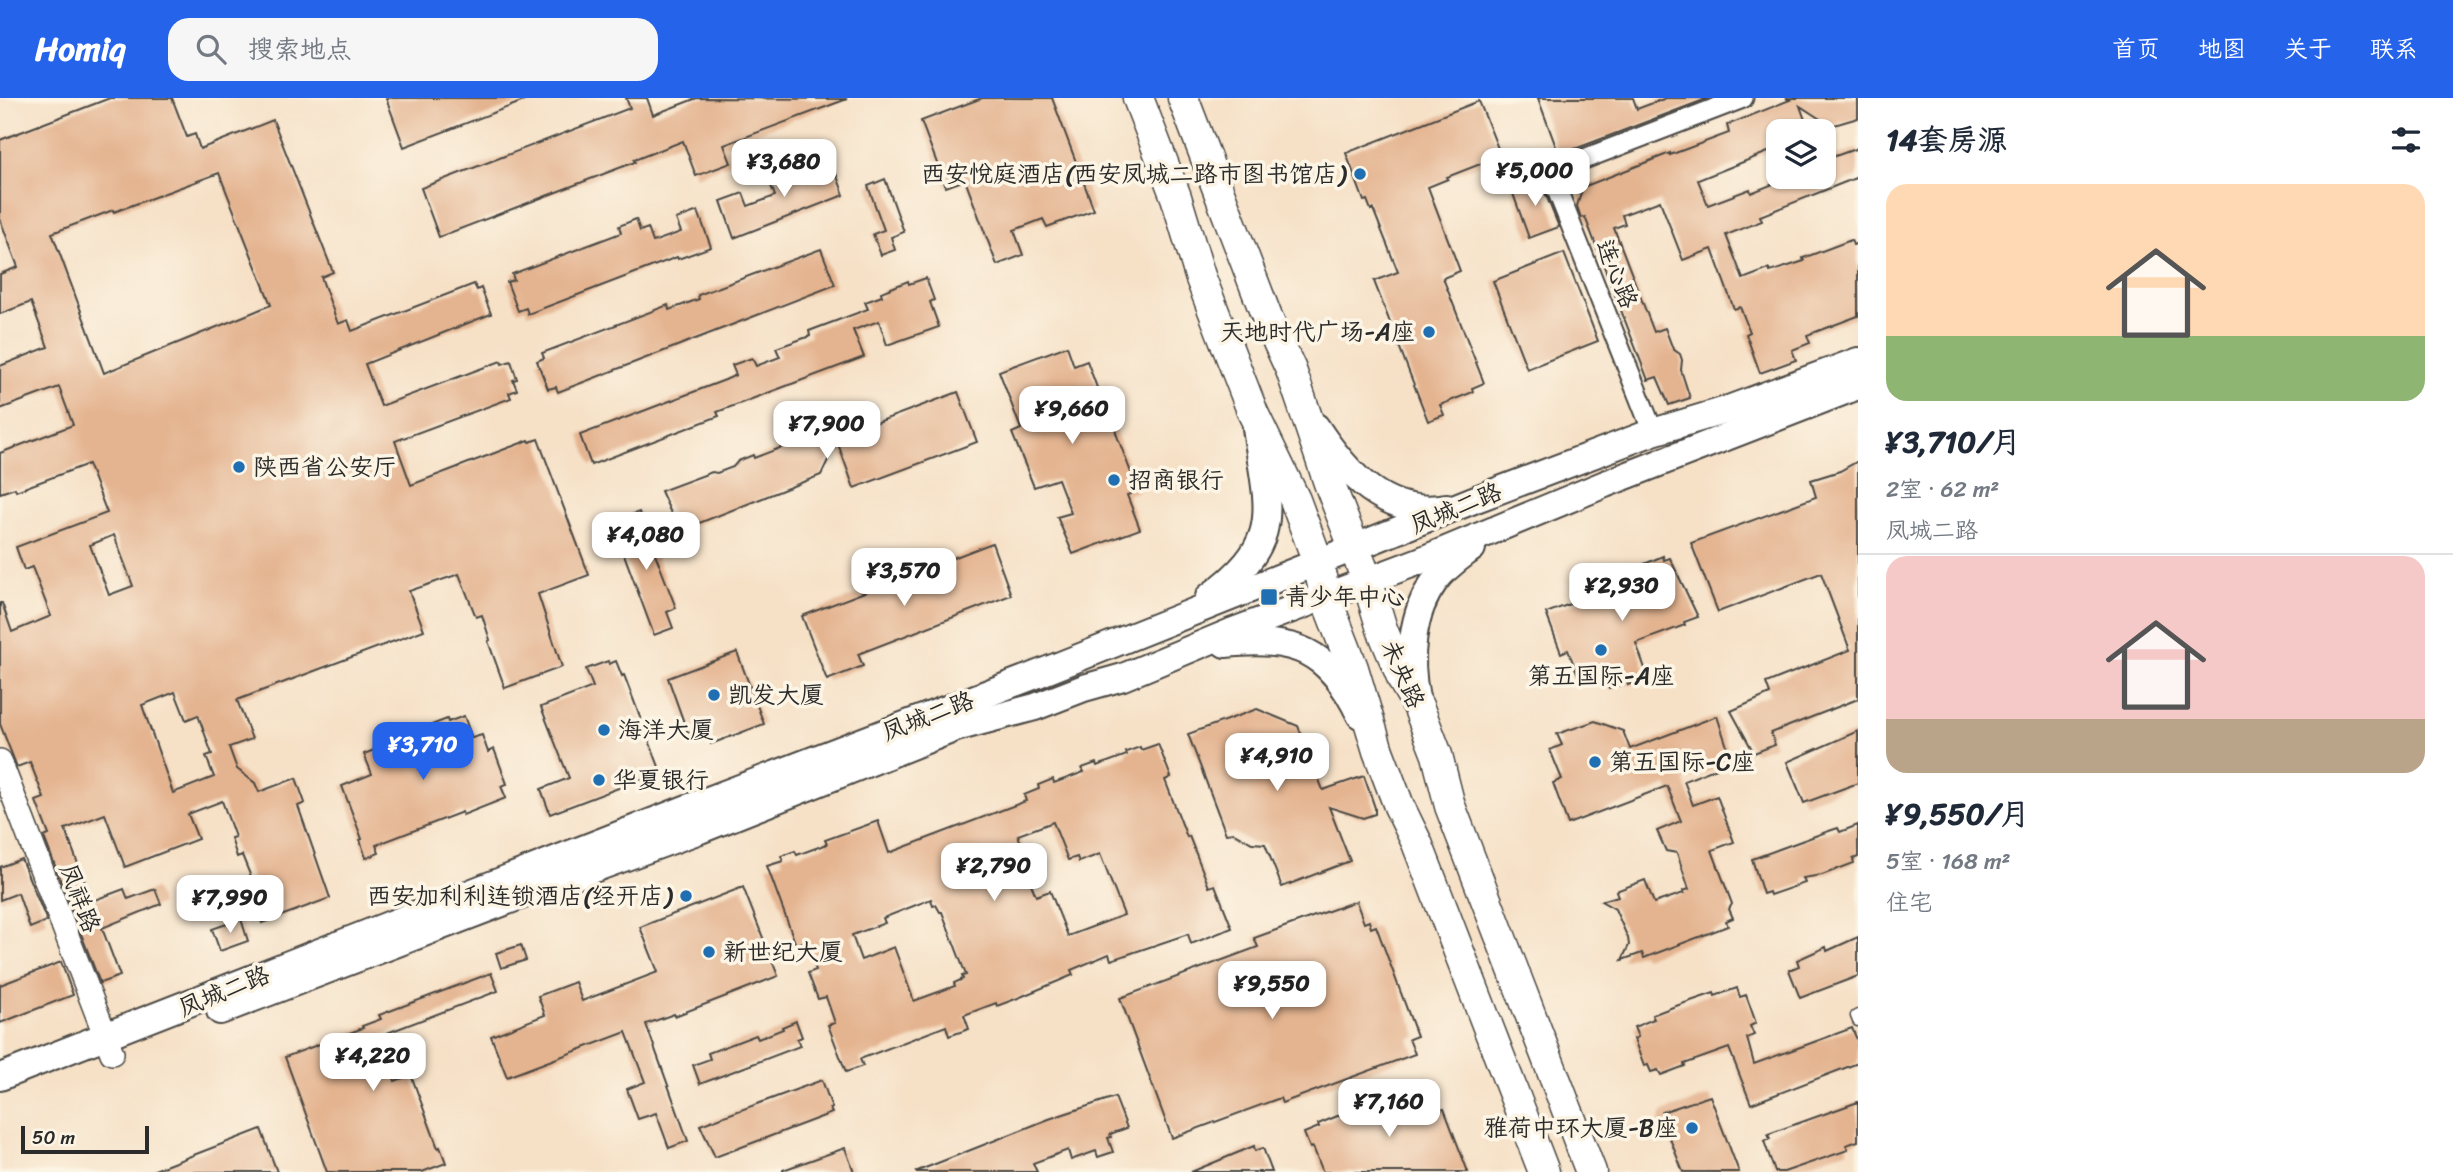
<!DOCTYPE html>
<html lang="zh">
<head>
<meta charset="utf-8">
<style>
  body { margin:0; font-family:Sriracha,"LXGW WenKai TC",sans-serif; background:#f6f6f7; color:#1f2937; height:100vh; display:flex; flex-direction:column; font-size:26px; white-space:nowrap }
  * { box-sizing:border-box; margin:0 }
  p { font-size:23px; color:#747a83 }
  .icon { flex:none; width:38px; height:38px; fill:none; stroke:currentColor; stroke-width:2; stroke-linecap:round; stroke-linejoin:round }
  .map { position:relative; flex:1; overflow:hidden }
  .panel { display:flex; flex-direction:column; background:#fff; width:595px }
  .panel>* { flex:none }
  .fabs { position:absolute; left:1766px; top:21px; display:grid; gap:14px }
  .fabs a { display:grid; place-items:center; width:70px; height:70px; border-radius:14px; background:#fff; box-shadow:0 2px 5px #0004; font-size:35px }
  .scale { position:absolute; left:21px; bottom:18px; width:128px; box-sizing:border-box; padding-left:7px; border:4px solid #2b2b2b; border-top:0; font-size:19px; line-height:24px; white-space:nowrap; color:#2b2b2b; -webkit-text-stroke:5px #fcf5e5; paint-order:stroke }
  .price { position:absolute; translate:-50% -60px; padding:0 16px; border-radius:14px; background:#fff; color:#222; font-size:23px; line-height:46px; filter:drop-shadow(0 2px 4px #0008) }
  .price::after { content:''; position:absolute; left:50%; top:42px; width:21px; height:16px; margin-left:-10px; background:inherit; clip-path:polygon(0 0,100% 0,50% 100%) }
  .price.current { background:#2563eb; color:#fff }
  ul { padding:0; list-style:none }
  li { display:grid; align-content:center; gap:14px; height:371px; padding:0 28px }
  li+li { border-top:2px solid #e0e1e3 }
  li span { display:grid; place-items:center; height:217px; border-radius:21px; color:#555 }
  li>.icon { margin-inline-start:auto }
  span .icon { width:126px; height:126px; fill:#fffc; stroke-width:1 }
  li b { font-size:30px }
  h2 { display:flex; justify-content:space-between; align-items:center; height:84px; padding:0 28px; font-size:30px }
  header { display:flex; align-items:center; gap:42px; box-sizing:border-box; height:98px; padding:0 35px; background:#2563eb; color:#fff }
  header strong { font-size:33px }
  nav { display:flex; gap:38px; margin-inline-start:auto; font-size:24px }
  .search { width:490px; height:63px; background:#f6f6f7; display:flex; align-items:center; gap:18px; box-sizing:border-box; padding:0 24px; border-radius:21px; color:#747a83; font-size:26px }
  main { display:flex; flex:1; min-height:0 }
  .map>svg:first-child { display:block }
</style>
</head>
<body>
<header>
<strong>Homiq</strong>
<div class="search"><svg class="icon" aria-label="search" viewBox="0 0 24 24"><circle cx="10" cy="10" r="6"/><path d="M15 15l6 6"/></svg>搜索地点</div>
<nav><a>首页</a><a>地图</a><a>关于</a><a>联系</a></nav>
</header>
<main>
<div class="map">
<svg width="1858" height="1074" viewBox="0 0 1858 1074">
  <rect width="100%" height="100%" fill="#fcf5e5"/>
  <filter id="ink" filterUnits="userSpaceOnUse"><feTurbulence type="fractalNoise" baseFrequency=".0143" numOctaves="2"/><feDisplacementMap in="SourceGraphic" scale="14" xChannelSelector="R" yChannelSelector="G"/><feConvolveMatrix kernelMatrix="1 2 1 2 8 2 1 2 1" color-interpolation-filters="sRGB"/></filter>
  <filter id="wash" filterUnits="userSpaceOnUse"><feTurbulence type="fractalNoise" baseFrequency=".00686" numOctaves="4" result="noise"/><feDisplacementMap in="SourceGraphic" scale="28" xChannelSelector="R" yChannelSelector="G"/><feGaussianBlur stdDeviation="1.57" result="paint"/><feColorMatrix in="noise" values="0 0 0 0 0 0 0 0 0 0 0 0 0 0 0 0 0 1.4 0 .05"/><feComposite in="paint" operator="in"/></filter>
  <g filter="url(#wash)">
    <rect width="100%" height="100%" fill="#f6e1c7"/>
    <g id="blocks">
      <g fill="#e4b490" fill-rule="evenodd">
        <path d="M110,0H172L187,39L195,36L200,51L273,22L333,174L321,179L338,226L348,222L352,233L474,186L477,192L481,190L491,216L365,266L381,308L501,263L502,266L511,263L517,281L513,282L517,292L509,295L511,300L395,343L411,387L529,342L530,344L538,341L589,477L538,496L562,569L505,590L488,543L490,542L482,517L476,519L459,476L409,493L424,532L237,602L252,641L229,649L237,671L255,685L259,694L296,680L305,705L298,708L330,800L262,825L248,785L253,784L242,757L237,759L231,740L235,739L222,703L188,716L198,741L125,769L105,716L65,731L92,803L124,791L128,801L155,791L161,806L102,830L120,878L100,885L44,739L49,737L36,703L44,700L30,664L17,669L0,626V505H2L12,534L51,518L32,469L24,472L16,449L107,415L88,366L16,393L15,390L0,395V355L73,327L59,289L0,311V268L48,249L31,204L0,216V176L18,169L0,121V42ZM219,75L271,207L104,275L52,135L113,112L114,114ZM114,437L133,488L109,497L90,447ZM175,594L186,622L198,617L212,656L206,658L214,679L173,695L142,607Z"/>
        <path d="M386,0H529V1L404,49Z"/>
        <path d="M626,0H647L653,17L697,0L847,1L724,47L731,65L696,78L683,43L634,62L635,64L439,139L421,90L630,10Z"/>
        <path d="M982,0H1052L1094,112L1047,129L1043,121L1014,132L1023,157L997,167L965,82L946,89L921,23Z"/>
        <path d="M1538,0H1633L1637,11L1666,0H1709L1559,57Z"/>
        <path d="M1786,0H1858V20L1831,28L1800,8L1809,33H1778V50L1698,82L1708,107L1750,91L1751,95L1791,79H1824V62L1858,50V79L1760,118L1762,123L1726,137L1743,181L1769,171L1770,174L1804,163L1803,160L1851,142L1853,147L1858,145V218L1807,237L1810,245L1792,252L1796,262L1760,275L1746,236L1750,234L1740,209L1734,211L1712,151L1683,162L1660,103L1622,117L1625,126L1614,130L1654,234L1665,230L1673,251L1680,256L1682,262L1681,272L1690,300L1669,307L1657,279L1648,282L1585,119L1581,120L1577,108L1583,89L1670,55V57L1729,35L1727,27L1790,2Z"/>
        <path d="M1479,3L1501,58L1447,79L1448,81L1428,89L1460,173L1443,180L1484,285L1472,290L1473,294L1440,307L1444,317L1428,323L1374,183L1398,174L1373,111L1371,112L1367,102L1364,103L1346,55Z"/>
        <path d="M831,62L844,97L734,140L721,103L743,95L748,108L775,98L770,85Z"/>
        <path d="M1539,80L1559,129L1529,140L1511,90Z"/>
        <path d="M885,81L904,134L891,139L895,152L881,157L873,136L884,132L868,88Z"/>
        <path d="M698,113L711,149L678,161L677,159L528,216L526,210L518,213L507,184L514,182L512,176L621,135L619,128L636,121L640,133L648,130L653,144L681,134L676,121Z"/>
        <path d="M821,151L835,187L558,294L556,289L548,291L537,263L544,260L542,255L668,207L669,212L699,201L698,197Z"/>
        <path d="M1564,155L1598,243L1527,271L1493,183Z"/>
        <path d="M926,180L934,202L930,204L939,229L887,247L879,223L853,232L864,259L717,314L719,318L591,367L580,337L725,282L736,277L732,267L752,260L756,268L780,259L776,250L810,238L809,233L868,211L865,204L882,198L881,194L908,183L909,186Z"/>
        <path d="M1067,248L1074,268L1087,263L1108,319L1115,325L1116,335L1138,393L1127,397L1140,431L1073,456L1057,419L1071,415L1058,381L1034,389L1012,335L1021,331L999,273Z"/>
        <path d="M958,294L977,344L854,390L837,343L821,377L679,433L661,393L712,374L717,375L733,369L738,363L753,357L754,360L793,345L792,342L809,337L814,348Z"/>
        <path d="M1858,363V601L1771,635L1775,647L1754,655L1731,613L1770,596L1766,585L1850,552L1821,475L1718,514L1691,445L1816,399L1811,382L1840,373Z"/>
        <path d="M639,414L676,510L667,514L673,530L654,537L612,424Z"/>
        <path d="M992,445L1011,497L858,556L863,568L827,582L802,518Z"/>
        <path d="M1663,458L1664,462L1670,460L1698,519L1684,524L1685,527L1636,545L1648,579L1628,587V584L1609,591L1606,584L1598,587L1580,582L1568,552L1561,555L1546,515L1615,489L1613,482L1620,480L1619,477Z"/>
        <path d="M737,554L764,626L711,646L710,643L698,641L687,633L668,580Z"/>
        <path d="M608,563L609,566L616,563L622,578L624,577L661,674L550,716L541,691L569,680L541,609L593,589L586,571Z"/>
        <path d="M1257,611L1298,628L1323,692L1364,678L1375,710V716L1363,720L1329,709L1350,763L1282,789L1265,746L1252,745L1234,735L1226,736L1188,636Z"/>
        <path d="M464,618L472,640L482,637L488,654L494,651L507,686L501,688L506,700L463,717L462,714L376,747L379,755L366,760L360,742L362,741L342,688L372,676L364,656L377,651L376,648L447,621L448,624Z"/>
        <path d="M1717,618L1732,664L1684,683L1693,707L1717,698L1728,728L1734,744L1712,752L1732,806L1729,811L1733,820L1726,823L1728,828L1644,860L1642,855L1622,862L1629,847L1628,840L1615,811L1601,803L1618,798L1616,793L1645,782L1654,805L1684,795L1683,793L1689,791L1677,755L1666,753L1657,733L1681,723L1667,688L1568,726L1553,685L1562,681L1550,652L1562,647L1557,636L1595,623L1623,633L1630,651Z"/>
        <path d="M1858,633V685L1804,705L1787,664Z"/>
        <path d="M1158,646L1171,679L1165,682L1187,739L1189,738L1209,789L1215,787L1232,830L1191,846L1188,836L1111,862L1109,856L1071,872L1073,877L1018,900L997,908L996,905L964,917L969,931L949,938L946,928L860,961L863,968L846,974L828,927L835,925L826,899L818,901L808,875L816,872L805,843L796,847L767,768L783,763L781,758L795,753L797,757L827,746L825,742L878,723L889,755L1026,703L1024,697L1039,691L1038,687L1053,681L1054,685L1084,674L1082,670L1096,665L1097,668L1127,657L1126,654L1140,649L1141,652ZM1053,724L1068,762L1077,759L1079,764L1100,756L1124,817L1068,838L1050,793L1036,798L1025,771L1030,769L1018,737ZM931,801L933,808L936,807L940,814H942L966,877L962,878L963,881L954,885L955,888L914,903L894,849L861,862L852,837L885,825L883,820Z"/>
        <path d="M1858,727V759L1853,761L1854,765L1822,777L1803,780L1805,785L1770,797L1769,794L1763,796L1752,761L1826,734L1838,730L1840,734Z"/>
        <path d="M21,761L47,823L30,830L18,795L0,802V769Z"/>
        <path d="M743,789L778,878L675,918L674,916L646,926L688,1043L669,1050L656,1015L638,1021L627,991L645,984L626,934L507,979L491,938L545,917L538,898L575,884L582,903L658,874L640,829Z"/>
        <path d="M1356,803L1364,825L1369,823L1371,830L1376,828L1417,938L1409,941L1415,956L1282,1005L1280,1000L1172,1040L1120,900L1258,849L1254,840Z"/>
        <path d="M241,821L248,843L220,853L212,831Z"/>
        <path d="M1858,839V878L1800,900L1789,872L1799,868L1797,862L1826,849L1827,853Z"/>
        <path d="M521,847L526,862L501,870L496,855Z"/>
        <path d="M61,864L73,897L0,925V887Z"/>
        <path d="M491,875L498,893L379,938L395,983L411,977L438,1050L440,1049L446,1065L422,1074H327L285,959L363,930L362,928L381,921L379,917Z"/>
        <path d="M1737,890L1740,899L1746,897L1756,925L1750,928L1754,937L1747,940L1754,966L1852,930L1858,944V965L1751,1006L1729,950L1684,966L1685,968L1661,977L1658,972L1651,974L1648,967L1644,968L1634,941L1638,939L1634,929L1654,921L1652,917L1673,909L1714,895L1715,898Z"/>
        <path d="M796,923L802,939L797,941L800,948L700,986L693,967L710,961L708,955L756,937L758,941L783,931L782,929Z"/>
        <path d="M822,982L832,1010L830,1011L832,1015L715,1059L700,1027Z"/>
        <path d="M1427,989L1430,998L1434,997L1440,1012L1444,1011L1468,1074H1323L1313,1049L1310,1050L1304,1035L1319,1029L1318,1026L1340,1017L1355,1012L1356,1015Z"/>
        <path d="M1710,998L1739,1074H1683L1669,1038L1664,1037L1659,1024L1662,1014Z"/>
        <path d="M1115,999L1127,1030L1110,1036L1111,1039L1108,1040L1113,1054L1098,1059L1096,1053L1071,1062L1068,1052L1033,1065L1037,1074H915L1049,1021Z"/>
        <path d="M1858,1004V1043L1846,1047L1848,1052L1784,1074H1775L1764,1043L1770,1041L1768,1036Z"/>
        <path d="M261,1031L277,1074H152V1073Z"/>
        <path d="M1254,1048L1255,1053L1263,1050L1272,1074H1191Z"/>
        <path d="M845,1050L854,1074H783V1072Z"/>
      </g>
    </g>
  </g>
  <g filter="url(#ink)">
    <use href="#blocks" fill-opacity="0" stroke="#494642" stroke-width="2"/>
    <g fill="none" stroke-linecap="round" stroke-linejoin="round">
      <defs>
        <path id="service" d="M1858,917L1856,918L1858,923"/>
        <path id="minor" d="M1653,334L1550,74L1743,0"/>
        <path id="tertiary" d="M0,663L112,955"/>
        <g id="secondary">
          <path d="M1316,329C1347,376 1385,420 1447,409"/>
          <path d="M1209,499C1285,443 1268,413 1256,330"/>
          <path d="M1225,546C1295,539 1328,551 1360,617"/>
          <path d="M1416,600C1408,561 1411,515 1435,483C1445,469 1459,460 1472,450"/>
          <path d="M220,913L536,792L700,732L956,630L1035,609L1084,590L1123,579L1231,534L1417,464L1605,386L1858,288"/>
          <path d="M0,979L690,709L1033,578L1476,401L1653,334L1723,313L1858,263"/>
        </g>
        <g id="primary">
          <path d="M1138,0L1176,99L1200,178L1253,315L1295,402L1318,464L1325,498L1353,570L1378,653L1399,708L1417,745L1544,1074"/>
          <path d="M1183,0L1268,222L1291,272L1329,385L1367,482L1382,531L1404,584L1418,608L1437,657L1450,708L1591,1074"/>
        </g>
      </defs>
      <use href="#service" stroke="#494642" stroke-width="13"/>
      <use href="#minor" stroke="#494642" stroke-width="23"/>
      <use href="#tertiary" stroke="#494642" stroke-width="26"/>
      <use href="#secondary" stroke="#494642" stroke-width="30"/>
      <use href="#primary" stroke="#494642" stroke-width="33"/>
      <use href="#service" stroke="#fff" stroke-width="10"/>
      <use href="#minor" stroke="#fff" stroke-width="19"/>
      <use href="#tertiary" stroke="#fff" stroke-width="23"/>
      <use href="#secondary" stroke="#fff" stroke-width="26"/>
      <use href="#primary" stroke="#fff" stroke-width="30"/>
    </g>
  </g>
  <g fill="#1f6fb2" stroke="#fcf5e5" stroke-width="2.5">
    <circle cx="1360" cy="76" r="7"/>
    <circle cx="1429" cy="234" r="7"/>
    <circle cx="239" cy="369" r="7"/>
    <circle cx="1114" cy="382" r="7"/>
    <rect x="1260" y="490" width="18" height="18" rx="3.5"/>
    <circle cx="1601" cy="552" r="7"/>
    <circle cx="714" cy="597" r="7"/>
    <circle cx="604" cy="632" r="7"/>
    <circle cx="1595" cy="664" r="7"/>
    <circle cx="599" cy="682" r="7"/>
    <circle cx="686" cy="798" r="7"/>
    <circle cx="709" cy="854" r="7"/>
    <circle cx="1692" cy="1030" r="7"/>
  </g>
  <g text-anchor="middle" stroke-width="7" stroke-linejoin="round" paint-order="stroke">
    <g font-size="24" fill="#2b2b2b" stroke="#fcf5e5" text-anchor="start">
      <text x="1346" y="84" text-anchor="end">西安悦庭酒店(西安凤城二路市图书馆店)</text>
      <text x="1415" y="242" text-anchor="end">天地时代广场-A座</text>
      <text x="253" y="377">陕西省公安厅</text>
      <text x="1128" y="390">招商银行</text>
      <text x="1285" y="507">青少年中心</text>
      <text x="1601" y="586" text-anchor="middle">第五国际-A座</text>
      <text x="728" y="605">凯发大厦</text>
      <text x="618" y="640">海洋大厦</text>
      <text x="1609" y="672">第五国际-C座</text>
      <text x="613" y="690">华夏银行</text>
      <text x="672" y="806" text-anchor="end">西安加利利连锁酒店(经开店)</text>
      <text x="723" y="862">新世纪大厦</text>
      <text x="1678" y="1038" text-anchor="end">雅荷中环大厦-B座</text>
    </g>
    <g font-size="24" fill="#2b2b2b" stroke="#fcf5e5">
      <text transform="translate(1617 176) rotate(68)" y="8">连心路</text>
      <text transform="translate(1456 410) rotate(-22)" y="8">凤城二路</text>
      <text transform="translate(1403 576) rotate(66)" y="8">未央路</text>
      <text transform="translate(928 618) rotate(-21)" y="8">凤城二路</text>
      <text transform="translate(80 800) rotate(69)" y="8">凤祥路</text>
      <text transform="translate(224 893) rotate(-22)" y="8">凤城二路</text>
    </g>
  </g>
</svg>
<div class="fabs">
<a><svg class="icon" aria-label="layers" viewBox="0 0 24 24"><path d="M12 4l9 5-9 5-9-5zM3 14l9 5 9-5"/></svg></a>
</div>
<div class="scale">50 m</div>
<b class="price" style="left:784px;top:101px">¥3,680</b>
<b class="price" style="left:1535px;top:110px">¥5,000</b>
<b class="price" style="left:1072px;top:348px">¥9,660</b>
<b class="price" style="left:827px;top:363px">¥7,900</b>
<b class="price" style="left:646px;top:474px">¥4,080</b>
<b class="price" style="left:904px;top:510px">¥3,570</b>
<b class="price" style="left:1622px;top:525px">¥2,930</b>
<b class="price current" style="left:423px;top:684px">¥3,710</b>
<b class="price" style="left:1277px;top:695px">¥4,910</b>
<b class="price" style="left:994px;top:805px">¥2,790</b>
<b class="price" style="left:230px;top:837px">¥7,990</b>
<b class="price" style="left:1272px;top:923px">¥9,550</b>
<b class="price" style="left:373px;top:995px">¥4,220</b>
<b class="price" style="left:1389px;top:1041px">¥7,160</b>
</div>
<section class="panel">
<h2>14套房源<svg class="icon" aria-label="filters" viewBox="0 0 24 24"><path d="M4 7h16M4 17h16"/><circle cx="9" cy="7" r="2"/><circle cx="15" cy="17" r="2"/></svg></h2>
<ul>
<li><span style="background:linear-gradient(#ffd9b3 70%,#8fb573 0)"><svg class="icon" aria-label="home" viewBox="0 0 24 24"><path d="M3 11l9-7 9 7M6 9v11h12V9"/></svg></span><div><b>¥3,710/月</b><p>2室 · 62 m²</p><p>凤城二路</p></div></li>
<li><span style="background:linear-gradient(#f6c9c9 75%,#b9a48a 0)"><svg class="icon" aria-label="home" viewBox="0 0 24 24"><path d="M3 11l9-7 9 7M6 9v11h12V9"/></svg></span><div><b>¥9,550/月</b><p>5室 · 168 m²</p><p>住宅</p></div></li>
</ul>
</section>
</main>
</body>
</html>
